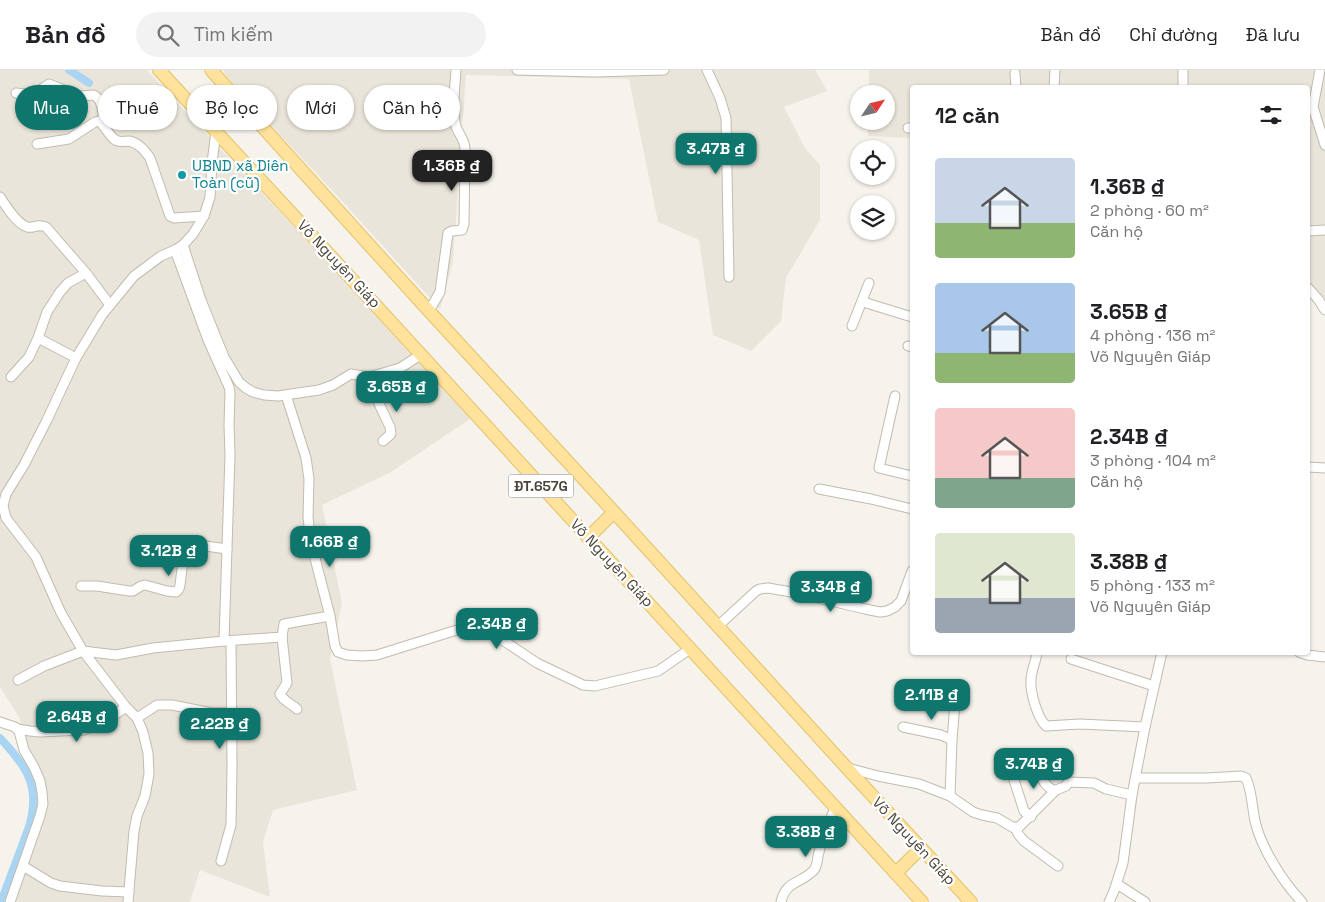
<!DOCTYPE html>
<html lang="vi">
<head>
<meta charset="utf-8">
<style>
  body { margin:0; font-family:"Space Grotesk",sans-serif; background:#f2f2f2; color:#202124; height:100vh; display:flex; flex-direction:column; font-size:19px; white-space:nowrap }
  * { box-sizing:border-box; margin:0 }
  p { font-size:16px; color:#757577 }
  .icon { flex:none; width:28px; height:28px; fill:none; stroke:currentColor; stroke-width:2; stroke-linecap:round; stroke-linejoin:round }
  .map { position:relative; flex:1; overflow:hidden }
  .drawer { position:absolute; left:910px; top:15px; width:400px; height:570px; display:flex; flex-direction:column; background:#fff; border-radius:5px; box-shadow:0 1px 4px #0004 }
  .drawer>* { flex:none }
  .guide { position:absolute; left:15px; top:15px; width:475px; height:45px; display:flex; gap:10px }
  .needle { width:32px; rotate:55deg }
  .tools { position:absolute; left:850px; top:15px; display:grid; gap:10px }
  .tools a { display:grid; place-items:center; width:45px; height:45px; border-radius:50%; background:#fff; box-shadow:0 1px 4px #0004; font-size:25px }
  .price { position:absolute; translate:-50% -42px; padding:0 11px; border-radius:10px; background:#0f766e; color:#fff; font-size:16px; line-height:32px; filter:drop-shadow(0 1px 2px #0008) }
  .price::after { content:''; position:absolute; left:50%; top:30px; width:15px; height:11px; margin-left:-8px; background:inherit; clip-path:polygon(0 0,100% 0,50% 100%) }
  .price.selected { background:#222; color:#fff }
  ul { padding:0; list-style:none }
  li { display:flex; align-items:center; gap:15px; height:125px; padding:0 25px }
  li span { display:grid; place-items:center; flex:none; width:140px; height:100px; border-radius:5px; color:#555 }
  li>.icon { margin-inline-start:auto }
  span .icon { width:60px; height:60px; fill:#fffc; stroke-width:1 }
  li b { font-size:21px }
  h2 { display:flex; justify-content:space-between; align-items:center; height:60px; padding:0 25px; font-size:21px }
  .tag { padding:0 18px; border-radius:22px; background:#fff; box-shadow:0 1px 4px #0004; font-size:18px; line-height:45px }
  .tag.selected { background:#0f766e; color:#fff }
  header { display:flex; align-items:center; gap:30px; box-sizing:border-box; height:70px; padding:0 25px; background:#fff; border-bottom:1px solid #e0e0e0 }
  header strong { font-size:24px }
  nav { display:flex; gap:28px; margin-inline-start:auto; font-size:18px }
  .search { width:350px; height:45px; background:#f2f2f2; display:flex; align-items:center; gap:12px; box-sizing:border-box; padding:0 18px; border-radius:28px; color:#757577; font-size:19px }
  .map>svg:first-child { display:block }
</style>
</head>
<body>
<header>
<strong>Bản đồ</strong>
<div class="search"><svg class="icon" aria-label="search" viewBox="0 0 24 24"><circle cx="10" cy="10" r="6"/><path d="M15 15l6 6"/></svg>Tìm kiếm</div>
<nav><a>Bản đồ</a><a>Chỉ đường</a><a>Đã lưu</a></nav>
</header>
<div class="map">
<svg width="1325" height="832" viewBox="0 0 1325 832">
  <rect width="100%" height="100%" fill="#f6f3ec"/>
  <g fill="#eae5da">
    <path d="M0,0H147L336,202L470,349L391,402L322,435L342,533L330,589L357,720L273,740L263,772L270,827L200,800L190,832H6L40,734L20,649L0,617Z"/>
    <path d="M223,0H815L827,21L784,37L805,78L820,95V150L786,208L781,251L751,281L713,265L699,170L658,152L629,9L466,5L453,192L440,239L342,131L259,42L225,4Z"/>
    <path d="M869,0H1325V244L1308,221V18H912V68L868,66V51H886V24H869Z"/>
  </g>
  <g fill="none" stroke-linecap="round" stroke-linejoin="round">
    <g stroke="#a9d4f2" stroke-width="8">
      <path d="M69,0L89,13"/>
      <path d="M0,668C27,697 41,716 29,757L1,832"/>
    </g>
    <defs>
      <g id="minor">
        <path d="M517,0L594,2L664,0"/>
        <path d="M707,0L720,28L726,48L729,207"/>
        <path d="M1183,0V18"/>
        <path d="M1320,0L1313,37L1325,75"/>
        <path d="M1015,3L1016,18"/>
        <path d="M1054,18L1055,0"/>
        <path d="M16,23L33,25L49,14L79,26L94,25C104,31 103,46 104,56"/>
        <path d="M908,58H912"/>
        <path d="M37,74L69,69L95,52L99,51C105,56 108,64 114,69C118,73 124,71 129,71C139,73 145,81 150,88L170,146L174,148L204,146"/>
        <path d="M0,127C6,136 16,153 27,157C33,159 37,153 46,157L86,203L110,235"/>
        <path d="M1308,161L1325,160"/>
        <path d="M183,175L201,230L224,287L239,312L246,318L253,322L264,325L278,326L319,320L333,315L351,304L369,307L400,298L422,284"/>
        <path d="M1308,218L1318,229L1325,240"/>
        <path d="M863,232L912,247"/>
        <path d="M429,241L440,222L448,163L452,161L462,160L464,154L465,78C464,67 456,62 455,52C452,36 455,17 456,0"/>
        <path d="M852,256L869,213"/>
        <path d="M38,268L76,288"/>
        <path d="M908,276L912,277"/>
        <path d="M11,307L29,287L38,268L47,242L60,222L68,213L86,203"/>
        <path d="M369,307L380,336L390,357L391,364L383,371"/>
        <path d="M895,326L879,398L912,406"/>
        <path d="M1308,397L1325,398"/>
        <path d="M819,419L871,429L912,439"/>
        <path d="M81,516H97L129,521H133L141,516L145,515L167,521L176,522L179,519L180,515L185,475H198L227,479"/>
        <path d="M330,546L335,576L338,582L347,585L362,586L377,585L460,559L478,556L486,559L537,593L583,615L595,616L658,601L690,579"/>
        <path d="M718,556L756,521L760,519L768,518L797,523L865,539L880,542L887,541L895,537L901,531L912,501"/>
        <path d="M282,567L287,613L280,624C283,631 292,634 297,639"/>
        <path d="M224,571L282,567L284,554L330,546L311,473L308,447L309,409L306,388L286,325"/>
        <path d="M1037,582C1036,592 1031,601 1031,610C1030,622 1037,647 1046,656L1080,654L1145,657"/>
        <path d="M1299,582L1307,585L1325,587"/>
        <path d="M1071,589L1154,616"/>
        <path d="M18,610L44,596L83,581L116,585L153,578L224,571L230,385L229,355L230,322L229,317L208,270L175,180"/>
        <path d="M137,648L157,635H172L212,643H232"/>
        <path d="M0,652L15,657L19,661L24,680L34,697L40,711L42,722L43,734L40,746L10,832"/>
        <path d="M903,657L941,665L952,670"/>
        <path d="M17,659L30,661L40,662L83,660L104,652L126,637"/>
        <path d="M848,698L878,706L919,714L950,726L973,742L982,745L997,748L1014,758L1019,757L1056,720L1066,716L1068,712L1094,713L1106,719L1132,725"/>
        <path d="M1038,698C1043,710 1043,715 1055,721"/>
        <path d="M1136,708H1207L1241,706L1246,708C1252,721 1252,737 1255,751C1261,778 1283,812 1302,832"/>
        <path d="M1014,710L1024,741L1031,747"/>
        <path d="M950,726L952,670L955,633"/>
        <path d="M1016,757L1018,764L1024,771L1058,796"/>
        <path d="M221,791L231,755L232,697L231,571"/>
        <path d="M23,796L51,813L60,816L102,821L129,822"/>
        <path d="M1117,814L1145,832"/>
        <path d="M128,832L134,761L137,746L145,726L149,704L148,683L143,662L137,648L126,637L83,581L61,543L36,487L6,448L3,436L6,424L24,395L47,350L76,288L102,245L134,206L161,186L175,180L183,175L193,164L204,146L210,127L212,93L216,61"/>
        <path d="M781,832C786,810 801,814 814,800C818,795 817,788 819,782C823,767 830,752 835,737"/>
        <path d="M1109,832L1114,821L1123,793L1132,725L1145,657L1162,582"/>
      </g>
      <g id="primary">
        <path d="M159,0C415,276 668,555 922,832"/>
        <path d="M211,0L429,241L614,442L846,697L971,832"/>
        <path d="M588,468L614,442"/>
        <path d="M896,803L921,778"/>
      </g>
    </defs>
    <use href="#minor" stroke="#c2bbae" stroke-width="11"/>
    <use href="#primary" stroke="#e6c16a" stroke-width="14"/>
    <use href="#minor" stroke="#fff" stroke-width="9"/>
    <use href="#primary" stroke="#ffe39c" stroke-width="12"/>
  </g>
  <circle fill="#0f9aa8" stroke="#fff" stroke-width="2" cx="182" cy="105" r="5"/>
  <g text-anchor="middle" stroke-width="4.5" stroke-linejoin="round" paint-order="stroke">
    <rect fill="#fff" stroke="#817c74" stroke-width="1" x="508.5" y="404.5" width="65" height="23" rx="4"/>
    <g font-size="14" font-weight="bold" fill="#4b4439">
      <text x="541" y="421">ĐT.657G</text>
    </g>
    <g font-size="15" fill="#0d838f" stroke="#fff" text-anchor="start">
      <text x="192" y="101">UBND xã Diên<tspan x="192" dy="17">Toàn (cũ)</tspan></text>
    </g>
    <g font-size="15" fill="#4b4439" stroke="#fff">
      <text transform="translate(339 194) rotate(47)" y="5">Võ Nguyên Giáp</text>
      <text transform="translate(612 493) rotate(47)" y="5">Võ Nguyên Giáp</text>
      <text transform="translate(914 771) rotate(47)" y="5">Võ Nguyên Giáp</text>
    </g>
  </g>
</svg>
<div class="tools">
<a><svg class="needle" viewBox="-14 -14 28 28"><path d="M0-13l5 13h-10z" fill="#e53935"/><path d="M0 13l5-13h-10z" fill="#757577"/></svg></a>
<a><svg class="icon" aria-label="locate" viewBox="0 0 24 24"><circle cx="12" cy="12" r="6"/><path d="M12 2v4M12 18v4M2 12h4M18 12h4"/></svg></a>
<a><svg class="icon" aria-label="layers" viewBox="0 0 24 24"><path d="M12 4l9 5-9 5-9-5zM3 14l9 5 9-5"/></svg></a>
</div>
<b class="price" style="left:716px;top:105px">3.47B ₫</b>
<b class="price selected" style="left:452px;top:122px">1.36B ₫</b>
<b class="price" style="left:397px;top:343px">3.65B ₫</b>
<b class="price" style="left:330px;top:498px">1.66B ₫</b>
<b class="price" style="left:169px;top:507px">3.12B ₫</b>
<b class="price" style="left:831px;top:543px">3.34B ₫</b>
<b class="price" style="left:497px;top:580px">2.34B ₫</b>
<b class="price" style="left:932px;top:651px">2.11B ₫</b>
<b class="price" style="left:77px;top:673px">2.64B ₫</b>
<b class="price" style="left:220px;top:680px">2.22B ₫</b>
<b class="price" style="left:1034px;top:720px">3.74B ₫</b>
<b class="price" style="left:806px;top:788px">3.38B ₫</b>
<div class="guide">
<a class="tag selected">Mua</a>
<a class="tag">Thuê</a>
<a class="tag">Bộ lọc</a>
<a class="tag">Mới</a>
<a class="tag">Căn hộ</a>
</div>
<section class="drawer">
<h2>12 căn<svg class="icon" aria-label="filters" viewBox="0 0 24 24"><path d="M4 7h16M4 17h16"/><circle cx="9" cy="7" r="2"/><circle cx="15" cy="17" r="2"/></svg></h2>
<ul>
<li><span style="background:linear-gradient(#c9d6e8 65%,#8fb573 0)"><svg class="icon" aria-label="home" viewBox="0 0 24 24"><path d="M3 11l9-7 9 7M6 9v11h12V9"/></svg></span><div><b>1.36B ₫</b><p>2 phòng · 60 m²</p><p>Căn hộ</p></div></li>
<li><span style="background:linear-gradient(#a9c7e8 70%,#8fb573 0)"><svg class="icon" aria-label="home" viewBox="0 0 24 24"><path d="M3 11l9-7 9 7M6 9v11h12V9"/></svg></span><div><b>3.65B ₫</b><p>4 phòng · 136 m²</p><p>Võ Nguyên Giáp</p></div></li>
<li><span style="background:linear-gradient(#f6c9c9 70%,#7fa58c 0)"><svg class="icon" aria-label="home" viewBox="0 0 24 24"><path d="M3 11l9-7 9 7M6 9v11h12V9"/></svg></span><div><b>2.34B ₫</b><p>3 phòng · 104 m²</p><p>Căn hộ</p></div></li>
<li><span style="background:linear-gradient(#dfe7d0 65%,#9aa5b1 0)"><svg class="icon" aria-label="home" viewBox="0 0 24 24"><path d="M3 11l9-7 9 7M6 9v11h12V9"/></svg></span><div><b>3.38B ₫</b><p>5 phòng · 133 m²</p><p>Võ Nguyên Giáp</p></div></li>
</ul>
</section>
</div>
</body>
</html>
